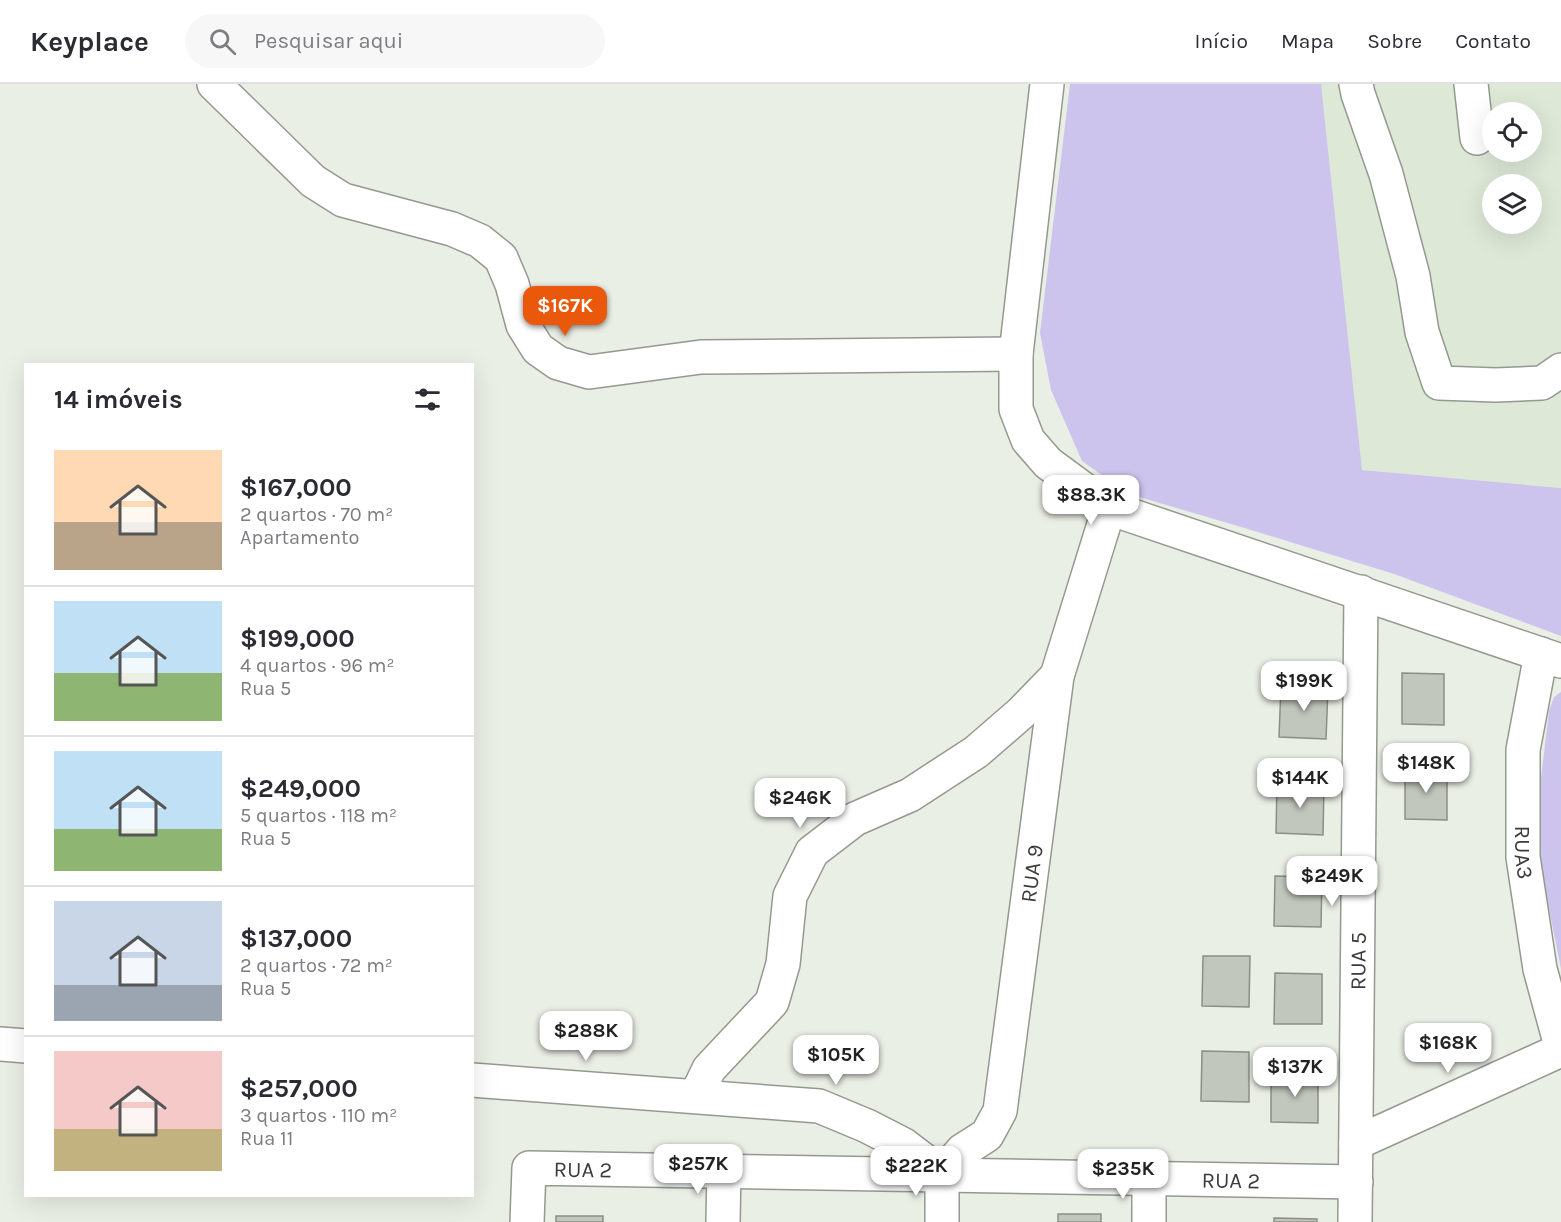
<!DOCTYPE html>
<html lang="pt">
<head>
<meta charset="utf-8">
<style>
  body { margin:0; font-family:Karla,sans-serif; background:#f7f7f7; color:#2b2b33; height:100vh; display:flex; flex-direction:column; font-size:22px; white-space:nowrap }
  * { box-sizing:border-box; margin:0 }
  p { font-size:20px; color:#7c7c81 }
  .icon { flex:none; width:33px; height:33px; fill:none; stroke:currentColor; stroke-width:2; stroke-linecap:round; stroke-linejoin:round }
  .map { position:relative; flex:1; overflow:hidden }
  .drawer { position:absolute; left:24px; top:279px; width:450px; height:834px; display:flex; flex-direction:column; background:#fff; border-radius:0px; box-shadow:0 6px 24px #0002 }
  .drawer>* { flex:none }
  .controls { position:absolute; left:1482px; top:18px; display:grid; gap:12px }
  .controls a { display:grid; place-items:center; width:60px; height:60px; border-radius:50%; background:#fff; box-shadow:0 6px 24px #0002; font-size:30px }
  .price { position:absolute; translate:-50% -51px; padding:0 14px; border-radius:12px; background:#fff; color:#222; font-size:20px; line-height:39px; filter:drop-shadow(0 2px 3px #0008) }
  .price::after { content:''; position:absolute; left:50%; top:36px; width:18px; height:14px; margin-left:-9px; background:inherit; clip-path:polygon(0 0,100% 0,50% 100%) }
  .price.on { background:#ea580c; color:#fff }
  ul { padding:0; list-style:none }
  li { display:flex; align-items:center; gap:18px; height:150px; padding:0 30px }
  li+li { border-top:2px solid #e1e1e2 }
  li span { display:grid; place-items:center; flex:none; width:168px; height:120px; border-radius:0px; color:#555 }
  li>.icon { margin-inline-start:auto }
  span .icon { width:72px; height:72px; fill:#fffc; stroke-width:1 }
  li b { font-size:26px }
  h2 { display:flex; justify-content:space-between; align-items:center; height:72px; padding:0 30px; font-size:26px }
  header { display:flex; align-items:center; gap:36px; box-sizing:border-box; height:84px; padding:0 30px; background:#fff; border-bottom:2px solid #e1e1e2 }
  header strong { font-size:28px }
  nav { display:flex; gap:33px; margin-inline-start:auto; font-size:21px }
  .search { width:420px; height:54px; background:#f7f7f7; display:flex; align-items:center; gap:15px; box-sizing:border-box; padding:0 21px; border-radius:33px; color:#7c7c81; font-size:22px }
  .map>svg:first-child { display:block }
</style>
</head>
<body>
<header>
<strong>Keyplace</strong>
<div class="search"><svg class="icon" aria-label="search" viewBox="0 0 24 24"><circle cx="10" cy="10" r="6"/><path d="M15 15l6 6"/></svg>Pesquisar aqui</div>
<nav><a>Início</a><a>Mapa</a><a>Sobre</a><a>Contato</a></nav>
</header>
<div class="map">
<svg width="1561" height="1138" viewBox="0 0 1561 1138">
  <rect width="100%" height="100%" fill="#eaefe6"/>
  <path fill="#dee8d7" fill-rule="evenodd" d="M1311,0H1561V404L1362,386ZM1492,28H1532V68H1492ZM1492,100H1532V140H1492Z"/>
  <g fill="#ccc4ec">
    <path d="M1070,0H1321L1362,386L1561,404V552L1394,490L1248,445L1129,410L1082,377L1051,306L1040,249Z"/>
    <path d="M1561,608V885L1541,784L1539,711L1549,627L1554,613Z"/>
  </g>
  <g fill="#c1c7bd" stroke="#8a8f86" stroke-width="1.5">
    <path d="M1402,589L1444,590V641L1402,640Z"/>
    <path d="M1281,602L1328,604L1326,655L1279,653Z"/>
    <path d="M1405,685H1447V736L1405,735Z"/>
    <path d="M1277,699L1324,700L1323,751L1276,749Z"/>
    <path d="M1275,792L1322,793L1321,843L1274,842Z"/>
    <path d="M1203,872H1250L1249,923L1202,922Z"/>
    <path d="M1275,889L1322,890V940H1274Z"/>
    <path d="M1202,967L1249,968V1018L1201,1017Z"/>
    <path d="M1271,989H1318V1039L1271,1038Z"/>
    <rect x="1058" y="1130" width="43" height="8"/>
    <rect x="556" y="1132" width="47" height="6"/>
    <path d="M1274,1134L1317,1135V1138H1274Z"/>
  </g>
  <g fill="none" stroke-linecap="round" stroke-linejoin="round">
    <defs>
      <g id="minor">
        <path d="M214,0L313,97L343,116L452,145L480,157L501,174L512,200L523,241L538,265L558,279L589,288L701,273L1016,270"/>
        <path d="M1047,0L1016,270V325L1028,356L1048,379L1109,424L1561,577"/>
        <path d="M1356,0L1358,10L1386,90L1413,192L1422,248L1439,299L1496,301L1542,299L1561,286"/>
        <path d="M1471,0L1477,54"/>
        <path id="s1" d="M1541,570L1523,666V773L1540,885L1561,962"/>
        <path d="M0,960L26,962"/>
        <path d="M472,996L819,1022L867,1042L904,1061L942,1090"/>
        <path d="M696,1012L709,985L772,918L783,880L790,812L812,768L855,735L910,711L976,668L1021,629L1057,592"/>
        <path d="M1356,1059L1561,966"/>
        <path d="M1149,1093V1138"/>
        <path id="s2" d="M527,1138L529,1084L1356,1098"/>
        <path d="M723,1138L724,1085"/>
        <path id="s3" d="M942,1138V1090L962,1067L987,1051L1000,1027L1057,592L1109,424"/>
        <path id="s4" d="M1355,1138L1361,508"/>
      </g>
    </defs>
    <use href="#minor" stroke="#949990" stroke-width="36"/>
    <use href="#minor" stroke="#fff" stroke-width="33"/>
  </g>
  <g text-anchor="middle" stroke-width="6" stroke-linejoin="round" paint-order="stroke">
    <g font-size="22" fill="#393c38" stroke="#fff">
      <text dy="8" stroke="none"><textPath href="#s1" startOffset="200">RUA3</textPath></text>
      <text dy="8" stroke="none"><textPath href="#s3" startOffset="375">RUA 9</textPath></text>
      <text dy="8" stroke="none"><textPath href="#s4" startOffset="261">RUA 5</textPath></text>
      <text dy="8" stroke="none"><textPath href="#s2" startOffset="108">RUA 2</textPath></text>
      <text dy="8" stroke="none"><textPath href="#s2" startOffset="756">RUA 2</textPath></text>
    </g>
  </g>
</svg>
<div class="controls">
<a><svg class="icon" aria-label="locate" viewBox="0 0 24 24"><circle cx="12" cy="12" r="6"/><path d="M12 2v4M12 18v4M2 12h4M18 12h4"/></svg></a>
<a><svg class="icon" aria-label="layers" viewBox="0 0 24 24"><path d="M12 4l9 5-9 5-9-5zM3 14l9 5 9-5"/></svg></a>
</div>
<b class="price on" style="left:565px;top:253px">$167K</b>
<b class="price" style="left:1091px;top:442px">$88.3K</b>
<b class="price" style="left:1304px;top:628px">$199K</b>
<b class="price" style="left:1426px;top:710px">$148K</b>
<b class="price" style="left:1300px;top:725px">$144K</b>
<b class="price" style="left:800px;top:745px">$246K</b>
<b class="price" style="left:1332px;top:823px">$249K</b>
<b class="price" style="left:586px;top:978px">$288K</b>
<b class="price" style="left:1448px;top:990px">$168K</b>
<b class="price" style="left:836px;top:1002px">$105K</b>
<b class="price" style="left:1295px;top:1014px">$137K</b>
<b class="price" style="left:698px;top:1111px">$257K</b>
<b class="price" style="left:916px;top:1113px">$222K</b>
<b class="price" style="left:1123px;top:1116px">$235K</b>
<section class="drawer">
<h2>14 imóveis<svg class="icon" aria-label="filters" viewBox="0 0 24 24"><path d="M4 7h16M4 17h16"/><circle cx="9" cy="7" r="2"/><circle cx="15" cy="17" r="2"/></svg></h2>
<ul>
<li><span style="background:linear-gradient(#ffd9b3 60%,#b9a48a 0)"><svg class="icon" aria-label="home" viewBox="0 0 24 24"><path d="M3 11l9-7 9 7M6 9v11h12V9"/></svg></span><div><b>$167,000</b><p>2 quartos · 70 m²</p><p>Apartamento</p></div></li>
<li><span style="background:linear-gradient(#bfe0f5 60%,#8fb573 0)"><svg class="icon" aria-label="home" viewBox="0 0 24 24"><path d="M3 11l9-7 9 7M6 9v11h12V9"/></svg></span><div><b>$199,000</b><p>4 quartos · 96 m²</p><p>Rua 5</p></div></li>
<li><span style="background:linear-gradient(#bfe0f5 65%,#8fb573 0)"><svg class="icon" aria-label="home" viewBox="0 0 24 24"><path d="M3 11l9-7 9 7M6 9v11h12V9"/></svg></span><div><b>$249,000</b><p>5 quartos · 118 m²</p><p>Rua 5</p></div></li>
<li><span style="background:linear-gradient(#c9d6e8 70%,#9aa5b1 0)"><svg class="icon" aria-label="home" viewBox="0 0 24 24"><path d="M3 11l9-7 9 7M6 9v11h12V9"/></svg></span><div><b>$137,000</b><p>2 quartos · 72 m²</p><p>Rua 5</p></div></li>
<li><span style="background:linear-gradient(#f6c9c9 65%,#c2b280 0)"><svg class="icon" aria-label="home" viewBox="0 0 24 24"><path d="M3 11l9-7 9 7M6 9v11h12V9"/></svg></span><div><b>$257,000</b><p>3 quartos · 110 m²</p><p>Rua 11</p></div></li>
</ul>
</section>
</div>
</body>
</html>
